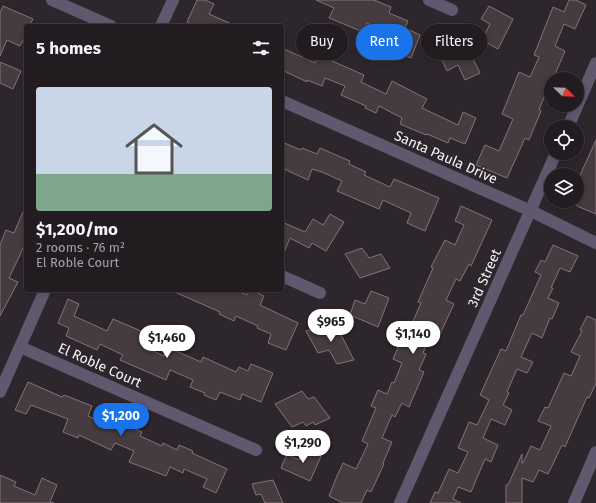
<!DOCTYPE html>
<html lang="en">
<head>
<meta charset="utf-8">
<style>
  body { margin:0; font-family:"Fira Sans",sans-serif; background:#2e292e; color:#f1f3f6; height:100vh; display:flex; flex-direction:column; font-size:15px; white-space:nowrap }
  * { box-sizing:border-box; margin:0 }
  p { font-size:13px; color:#a2a1a5 }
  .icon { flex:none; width:22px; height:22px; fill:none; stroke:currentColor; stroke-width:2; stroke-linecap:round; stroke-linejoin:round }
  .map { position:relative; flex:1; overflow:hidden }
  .details { position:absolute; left:24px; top:24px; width:260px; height:268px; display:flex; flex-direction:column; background:#221c21; border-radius:4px; box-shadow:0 2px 6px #0003,0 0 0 1px #3f3a3f }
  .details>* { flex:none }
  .hud { position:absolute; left:296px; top:24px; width:240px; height:36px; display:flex; gap:8px }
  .needle { width:26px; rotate:113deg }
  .buttons { position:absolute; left:544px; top:72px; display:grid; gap:8px }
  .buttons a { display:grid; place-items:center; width:40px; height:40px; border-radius:50%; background:#221c21; box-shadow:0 2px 6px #0003,0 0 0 1px #3f3a3f; font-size:20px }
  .price { position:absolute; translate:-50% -34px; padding:0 9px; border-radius:14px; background:#fff; color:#222; font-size:13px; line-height:26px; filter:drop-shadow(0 1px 2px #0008) }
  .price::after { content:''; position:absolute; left:50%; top:24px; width:12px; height:9px; margin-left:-6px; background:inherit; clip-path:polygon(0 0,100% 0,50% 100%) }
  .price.selected { background:#1a73e8; color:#fff }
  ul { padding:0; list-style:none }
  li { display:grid; align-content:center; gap:8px; height:212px; padding:0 12px }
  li+li { border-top:1px solid #3f3a3f }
  li span { display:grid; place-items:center; height:124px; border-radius:4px; color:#555 }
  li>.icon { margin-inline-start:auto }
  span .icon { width:72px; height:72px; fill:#fffc; stroke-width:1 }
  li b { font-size:17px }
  h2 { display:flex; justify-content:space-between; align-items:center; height:48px; padding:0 12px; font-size:17px }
  .chip { padding:0 14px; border-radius:18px; background:#221c21; box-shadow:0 2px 6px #0003,0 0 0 1px #3f3a3f; font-size:14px; line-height:36px }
  .chip.selected { background:#1a73e8; color:#fff }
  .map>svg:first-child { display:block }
</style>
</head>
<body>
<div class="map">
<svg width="596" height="503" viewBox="0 0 596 503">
  <rect width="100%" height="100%" fill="#2d262c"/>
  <g fill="#463b3e" stroke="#827578">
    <path d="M197,0H205L214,4L209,14L236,26H197L187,22Z"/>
    <path d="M316,0H374L391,7L389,13L408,21L405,28L420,35L411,58L396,52L400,43L388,37L390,32L367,23L363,32L329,18L334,8Z"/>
    <path d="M569,0H576L586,5L575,29L564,24L555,46L565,51L553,79H551V88L548,87L539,110L541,111L529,140L525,138L507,178L476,165L485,145L499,151L513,119L502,114L519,72L530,77L539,57L534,55L553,7L564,12Z"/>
    <path d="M3,6L33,19L29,26H26V34L20,46L7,40L0,56V13Z"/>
    <path d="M489,6L513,19L498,49L482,40L490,24L481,19Z"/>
    <path d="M463,39L480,73L465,80L458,65L447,71L438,52Z"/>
    <path d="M282,48L315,63L320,52L333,58L332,61L364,75L361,82L386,94L392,81L427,99L422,108L458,125L463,112L476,118L465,144L450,138L448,143L427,134L426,135L400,124L402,118L379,106L376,113L365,108L366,106L341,95L345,86L325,78L322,86L307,80V82L282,70Z"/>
    <path d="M0,62L21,71L13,89L0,83Z"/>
    <path d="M596,140V214L577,206V182Z"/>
    <path d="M282,142L301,150L302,148L317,154L320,148L350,161L349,164L366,172L364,175L390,187L394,179L439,198L425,231L407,223L411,213L383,200L379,209L337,191L342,181L322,172L312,169L308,180L282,168Z"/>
    <path d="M26,205V242L9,278L18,282L0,316V245L6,230L14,233Z"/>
    <path d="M461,206L492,220L471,266L469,264L460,281L456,279L446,300L454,304L440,334L432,331L423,353L426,354L419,370L424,372L409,407L402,403L395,417L392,415L382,438L392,442L383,463L384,464L371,492L367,490L361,503H343L329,496L337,476L343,463L356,469L368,444L362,441L376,408L371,406L378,390L387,394L392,382L394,383L402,363L393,359L400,343L403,344L421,303L418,302L433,268L431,267L445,240L455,245L464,225L455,221Z"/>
    <path d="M330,214L344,222L326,251L312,243L309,248L290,238L282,257V222L305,232L313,219L323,225Z"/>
    <path d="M553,245L578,256L570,272L560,268L551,288H553L548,298L559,303L552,319L550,318L542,338L532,333L521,357L533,362L527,373L517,369L507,392L509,393L503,405L512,410L505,425L491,419L483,438L498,445L491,462L485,459L471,492L458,487L453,499L461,503H430L435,492L438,493L449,469L458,473L468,452L458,448L469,422L477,425L489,400L480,395L501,349L506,351L521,315H523L541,275L535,272L541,260L545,262Z"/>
    <path d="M362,248L369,258L381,254L390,268L360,278L345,254Z"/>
    <path d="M170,290H235L247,295L250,290H251L264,296L260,305L298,323L286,350L268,343L271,334L257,328L258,326L236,316L234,321L219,314L220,312Z"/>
    <path d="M371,291L389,298L378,327L350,315L355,300L365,304Z"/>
    <path d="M68,299L79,304L74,316L107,331L113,319L148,334L143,346L164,356L167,347L201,362L203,357L236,372L239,367L248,371L251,364L273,373L261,402L242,394L240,400L220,392L216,400L204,395L205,393L190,387L193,380L170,370L166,380L120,360L123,355L100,344L97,350L66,336L69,328L58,323Z"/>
    <path d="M587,316L596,320V383L589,398L587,397L565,447L562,445L548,474L539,470L533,482L522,478V503H506V485H508L522,454V463H523L531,446L540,450L551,426L538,421L545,407L548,408L564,373L571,376L580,356L571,352L582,331L580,330Z"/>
    <path d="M335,323L354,360L337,364L329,350L318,353L306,331Z"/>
    <path d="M28,382L62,397L64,395L92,406L88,416L107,424L111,415L125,421L124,424L142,432L140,436L162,446L163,443L177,450L179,445L193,451L192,453L227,469L216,493L203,487L207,479L184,469L183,473L170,467L166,476L129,462L134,451L115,443L111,450L79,435L78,438L63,432L68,419L31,405L26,414L15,410Z"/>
    <path d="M302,391L308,399L314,397L330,418L315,425L313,422L306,426L303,422L292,427L275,404Z"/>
    <path d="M311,449L322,454L310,481L281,468L287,454L299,460L302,452L308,455Z"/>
    <path d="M0,475L16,482L14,486L35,495L42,478L57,485L50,502L54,503H0Z"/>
    <path d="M273,480L283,503H265L261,494L256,495L252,484Z"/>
  </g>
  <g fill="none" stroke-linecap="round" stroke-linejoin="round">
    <g stroke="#60586f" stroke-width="12">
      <path d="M52,0L111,26"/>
      <path d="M429,0L452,10"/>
      <path d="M161,26L173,0"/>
      <path d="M282,101L531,211L596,243"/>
      <path d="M568,127L596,63"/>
      <path d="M282,276L320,293"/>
      <path d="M20,347L256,450"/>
      <path d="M0,392L45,290"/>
      <path d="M400,503L556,153"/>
      <path d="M574,503L596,452"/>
    </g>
  </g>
  <g text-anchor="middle" stroke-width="3.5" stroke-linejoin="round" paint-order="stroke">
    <g font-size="14" fill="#f6f1f5" stroke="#2d262c">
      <text transform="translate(446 157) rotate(24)" y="5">Santa Paula Drive</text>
      <text transform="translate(484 278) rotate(-66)" y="5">3rd Street</text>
      <text transform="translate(100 365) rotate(24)" y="5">El Roble Court</text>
    </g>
  </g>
</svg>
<div class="buttons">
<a><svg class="needle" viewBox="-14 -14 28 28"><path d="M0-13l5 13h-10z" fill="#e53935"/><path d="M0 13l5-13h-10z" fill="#a2a1a5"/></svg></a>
<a><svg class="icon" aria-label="locate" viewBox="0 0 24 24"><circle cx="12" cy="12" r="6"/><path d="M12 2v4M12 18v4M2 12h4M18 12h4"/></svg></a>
<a><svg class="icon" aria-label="layers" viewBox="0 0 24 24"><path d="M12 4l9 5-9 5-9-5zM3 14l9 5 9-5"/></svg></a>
</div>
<b class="price" style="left:331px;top:343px">$965</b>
<b class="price" style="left:413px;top:355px">$1,140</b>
<b class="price" style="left:167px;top:359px">$1,460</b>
<b class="price selected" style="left:121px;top:437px">$1,200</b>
<b class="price" style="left:303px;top:464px">$1,290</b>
<div class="hud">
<a class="chip">Buy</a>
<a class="chip selected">Rent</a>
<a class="chip">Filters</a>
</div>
<section class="details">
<h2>5 homes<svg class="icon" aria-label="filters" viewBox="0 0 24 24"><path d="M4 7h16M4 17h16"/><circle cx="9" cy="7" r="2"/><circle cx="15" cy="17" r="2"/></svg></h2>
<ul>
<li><span style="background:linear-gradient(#c9d6e8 70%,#7fa58c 0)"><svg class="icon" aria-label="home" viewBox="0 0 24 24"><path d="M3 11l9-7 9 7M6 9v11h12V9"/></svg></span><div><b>$1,200/mo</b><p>2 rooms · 76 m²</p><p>El Roble Court</p></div></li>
</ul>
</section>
</div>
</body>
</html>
